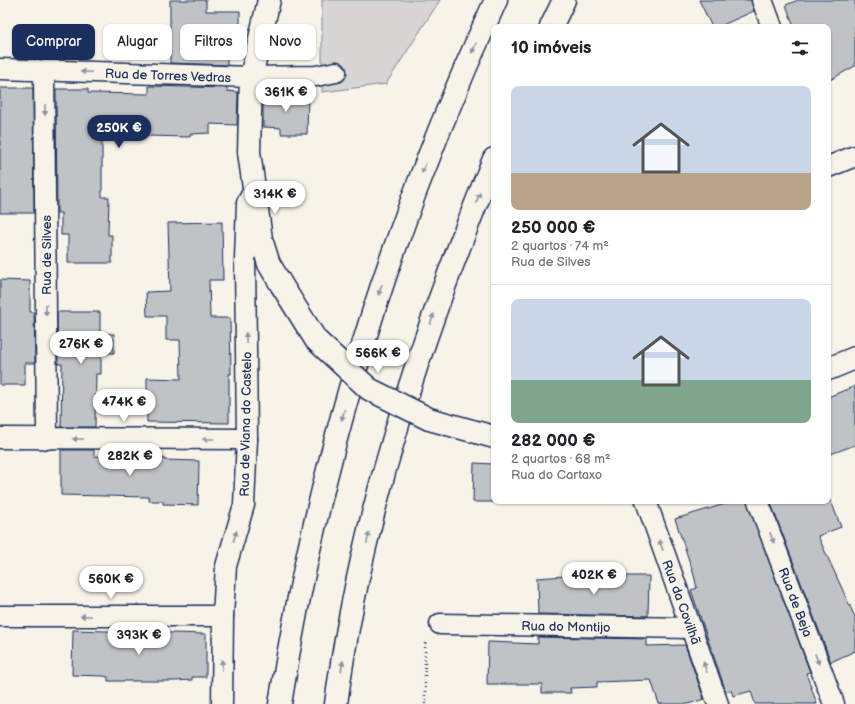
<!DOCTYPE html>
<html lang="pt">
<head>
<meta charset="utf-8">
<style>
  body { margin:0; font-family:"Balsamiq Sans",sans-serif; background:#f6f6f6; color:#202124; height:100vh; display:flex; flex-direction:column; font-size:15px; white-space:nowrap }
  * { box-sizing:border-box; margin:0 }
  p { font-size:13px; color:#757577 }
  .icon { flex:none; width:22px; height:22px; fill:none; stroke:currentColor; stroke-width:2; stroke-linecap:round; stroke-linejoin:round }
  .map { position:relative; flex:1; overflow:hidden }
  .details { position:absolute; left:491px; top:24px; width:340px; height:480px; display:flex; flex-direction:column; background:#fff; border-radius:8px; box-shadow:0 1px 3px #0004 }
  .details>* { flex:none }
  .guide { position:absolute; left:12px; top:24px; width:380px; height:36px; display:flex; gap:8px }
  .price { position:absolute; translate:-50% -34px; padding:0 9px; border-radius:14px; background:#fff; color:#222; font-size:13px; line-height:26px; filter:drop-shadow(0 1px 2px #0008) }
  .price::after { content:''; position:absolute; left:50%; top:24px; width:12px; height:9px; margin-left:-6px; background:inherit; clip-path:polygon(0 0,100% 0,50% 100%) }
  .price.on { background:#1b2f5e; color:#fff }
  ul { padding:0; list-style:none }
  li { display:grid; align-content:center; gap:8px; height:212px; padding:0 20px }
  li+li { border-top:1px solid #e0e0e0 }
  li span { display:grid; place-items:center; height:124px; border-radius:8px; color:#555 }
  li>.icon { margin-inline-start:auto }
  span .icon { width:72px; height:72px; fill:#fffc; stroke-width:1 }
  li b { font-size:17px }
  h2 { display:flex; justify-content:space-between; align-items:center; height:48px; padding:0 20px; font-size:17px }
  .chip { padding:0 14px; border-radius:8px; background:#fff; box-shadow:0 1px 3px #0004; font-size:14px; line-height:36px }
  .chip.on { background:#1b2f5e; color:#fff }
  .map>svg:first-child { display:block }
</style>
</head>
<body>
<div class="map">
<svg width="855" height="704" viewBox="0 0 855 704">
  <rect width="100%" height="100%" fill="#f7f3e8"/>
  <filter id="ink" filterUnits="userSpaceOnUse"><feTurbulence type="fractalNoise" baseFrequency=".025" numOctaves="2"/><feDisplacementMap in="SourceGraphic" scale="8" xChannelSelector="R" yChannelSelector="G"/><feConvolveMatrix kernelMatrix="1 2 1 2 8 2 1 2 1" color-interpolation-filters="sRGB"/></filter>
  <g filter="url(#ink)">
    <path fill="#d7d6d4" stroke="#798299" d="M322,0H440L386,84L322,92Z"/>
    <g fill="#c0c3c5" stroke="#1b2f5e">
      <path d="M170,0H206V11H240V52H227V65L170,63Z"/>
      <path d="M699,0H751L754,11L718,27H712Z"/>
      <path d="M798,0H855V66L828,81V27H794L786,5Z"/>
      <path d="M149,86L227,88V91L238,92L237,125L210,124V133L190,134V137L102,135V197H109L108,235H112V263H68V235H61V213H57L56,89H88V93L149,94Z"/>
      <path d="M0,88H33L34,213H0Z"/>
      <path d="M263,93L308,95L307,134H281V128L263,127Z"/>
      <path d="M222,222L223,280H209L210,318H230L231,374H229V423L147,422V378L181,379L180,340H166V316H147L146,292L170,291L168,223Z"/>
      <path d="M0,280L30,281V312H34L35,363H25V385H0Z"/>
      <path d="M57,312H100V333L114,334V353H101V374H96L95,427H61L62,364H58Z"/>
      <path d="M855,386V445L828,455V397Z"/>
      <path d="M61,450H94V456L164,458V460L199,461L198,505L163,504V501H149V497L61,495Z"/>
      <path d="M474,463L494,464V502H473Z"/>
      <path d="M735,501H747L810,672L806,673L817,704H755L751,691L733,696L731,690L726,692L691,590L697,588L694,575L675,519Z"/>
      <path d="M770,501H831L841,527L818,536L855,617V651L831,662Z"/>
      <path d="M565,576H649L648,616L538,614L537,578Z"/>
      <path d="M73,630L206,634V677H192V680L175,681H108V677L103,676L72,675Z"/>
      <path d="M538,637L647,639V646L685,645L704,699L688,704H659L651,680L597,682V687L570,688L571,693H542V684H487L488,642L538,644Z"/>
    </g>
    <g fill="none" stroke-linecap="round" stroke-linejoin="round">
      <defs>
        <g id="street">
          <path d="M762,0L772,27"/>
          <path d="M0,69L251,77L316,76L336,72"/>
          <path d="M44,71L47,439"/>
          <path d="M828,167L855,156"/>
          <path d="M0,438L247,439"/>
          <path d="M646,501L718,704"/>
          <path d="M758,501L834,704"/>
          <path d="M0,616H223"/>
          <path d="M440,624L691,628"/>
          <path d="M222,704L223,616L226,566L244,505L247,439L245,259L247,203L253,192"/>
        </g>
        <g id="secondary">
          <path d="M269,0L251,77L249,152L261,239L269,264L281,284"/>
          <path d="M828,369L855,358"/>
        </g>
        <g id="highway">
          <path d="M551,27L564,0"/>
          <path d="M280,704C318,461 392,223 496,0"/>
          <path d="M336,704C361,515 422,334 494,159"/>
        </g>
      </defs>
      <use href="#street" stroke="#1b2f5e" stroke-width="23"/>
      <use href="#secondary" stroke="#1b2f5e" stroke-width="25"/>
      <use href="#highway" stroke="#1b2f5e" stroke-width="25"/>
      <path stroke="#1b2f5e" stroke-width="2.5" stroke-dasharray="1 3" stroke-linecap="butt" d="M425,704V641"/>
      <use href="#street" stroke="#f7f3e8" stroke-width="20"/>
      <use href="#secondary" stroke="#f7f3e8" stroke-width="22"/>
      <use href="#highway" stroke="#f7f3e8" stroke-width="22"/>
      <defs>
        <path id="secondary-bridge" d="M281,284L316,340L369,389L429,419L494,437"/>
      </defs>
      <use href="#secondary-bridge" stroke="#1b2f5e" stroke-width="25" stroke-linecap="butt"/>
      <use href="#secondary-bridge" stroke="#f7f3e8" stroke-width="22"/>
    </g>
    <defs><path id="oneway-solid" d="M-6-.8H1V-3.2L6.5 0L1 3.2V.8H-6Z"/></defs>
    <g fill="#8991a3">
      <use href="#oneway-solid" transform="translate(474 48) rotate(115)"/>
      <use href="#oneway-solid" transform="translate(86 72) rotate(-178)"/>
      <use href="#oneway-solid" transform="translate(45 110) rotate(90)"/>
      <use href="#oneway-solid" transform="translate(424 168) rotate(111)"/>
      <use href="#oneway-solid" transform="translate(478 198) rotate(-68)"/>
      <use href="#oneway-solid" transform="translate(380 290) rotate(109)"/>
      <use href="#oneway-solid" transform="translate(46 310) rotate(90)"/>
      <use href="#oneway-solid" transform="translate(432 319) rotate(-71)"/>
      <use href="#oneway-solid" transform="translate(246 338) rotate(-91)"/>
      <use href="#oneway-solid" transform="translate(343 415) rotate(105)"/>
      <use href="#oneway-solid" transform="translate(78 439) rotate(-180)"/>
      <use href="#oneway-solid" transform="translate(208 439) rotate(-180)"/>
      <use href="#oneway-solid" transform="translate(235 536) rotate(-73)"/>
      <use href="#oneway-solid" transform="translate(368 538) rotate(-77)"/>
      <use href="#oneway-solid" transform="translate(772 538) rotate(69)"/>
      <use href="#oneway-solid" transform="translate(661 545) rotate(-110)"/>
      <use href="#oneway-solid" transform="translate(86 616) rotate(180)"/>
      <use href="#oneway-solid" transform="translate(817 659) rotate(69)"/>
      <use href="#oneway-solid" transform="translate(222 665) rotate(-90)"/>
      <use href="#oneway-solid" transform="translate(342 666) rotate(-80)"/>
      <use href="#oneway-solid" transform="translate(705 667) rotate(-109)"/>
    </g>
  </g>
  <g text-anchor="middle" stroke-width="4" stroke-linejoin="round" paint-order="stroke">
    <g font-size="13" fill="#1b2f5e" stroke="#f7f3e8">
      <text transform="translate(168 75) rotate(2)" y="5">Rua de Torres Vedras</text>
      <text transform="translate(46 255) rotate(-90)" y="5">Rua de Silves</text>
      <text transform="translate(245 424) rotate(-89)" y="5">Rua de Viana do Castelo</text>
      <text transform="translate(682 602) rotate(70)" y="5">Rua da Covilhã</text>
      <text transform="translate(796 602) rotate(69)" y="5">Rua de Beja</text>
      <text transform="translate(566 626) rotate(1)" y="5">Rua do Montijo</text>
    </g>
  </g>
</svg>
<b class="price" style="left:286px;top:113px">361K €</b>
<b class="price on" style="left:119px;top:149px">250K €</b>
<b class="price" style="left:275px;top:215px">314K €</b>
<b class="price" style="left:81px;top:365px">276K €</b>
<b class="price" style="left:378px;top:374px">566K €</b>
<b class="price" style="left:124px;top:423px">474K €</b>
<b class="price" style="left:130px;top:477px">282K €</b>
<b class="price" style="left:594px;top:596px">402K €</b>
<b class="price" style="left:111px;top:600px">560K €</b>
<b class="price" style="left:139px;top:656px">393K €</b>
<div class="guide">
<a class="chip on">Comprar</a>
<a class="chip">Alugar</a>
<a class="chip">Filtros</a>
<a class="chip">Novo</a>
</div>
<section class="details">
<h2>10 imóveis<svg class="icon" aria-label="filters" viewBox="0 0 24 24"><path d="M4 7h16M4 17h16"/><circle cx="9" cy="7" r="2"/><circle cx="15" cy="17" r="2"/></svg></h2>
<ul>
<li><span style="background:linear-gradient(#c9d6e8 70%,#b9a48a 0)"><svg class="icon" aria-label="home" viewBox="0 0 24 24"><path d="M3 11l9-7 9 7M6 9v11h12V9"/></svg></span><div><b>250 000 €</b><p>2 quartos · 74 m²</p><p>Rua de Silves</p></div></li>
<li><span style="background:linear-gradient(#c9d6e8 65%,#7fa58c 0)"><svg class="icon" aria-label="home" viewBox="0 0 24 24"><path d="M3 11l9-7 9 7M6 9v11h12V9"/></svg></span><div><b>282 000 €</b><p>2 quartos · 68 m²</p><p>Rua do Cartaxo</p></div></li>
</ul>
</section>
</div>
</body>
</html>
